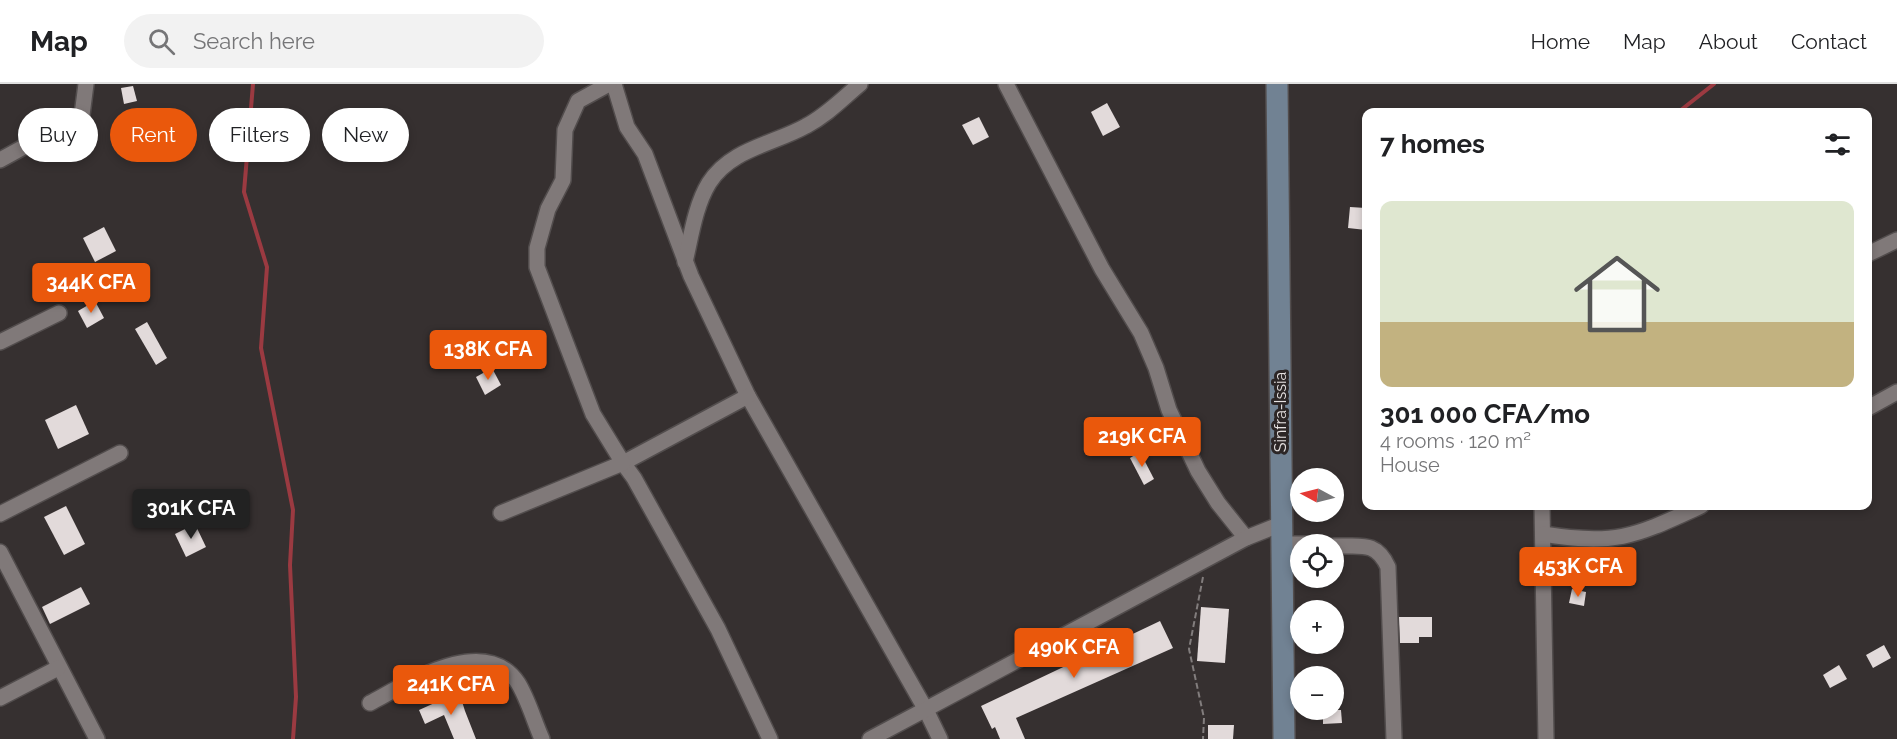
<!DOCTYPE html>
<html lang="en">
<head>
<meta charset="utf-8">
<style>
  body { margin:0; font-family:Raleway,sans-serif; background:#f2f2f2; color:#202124; height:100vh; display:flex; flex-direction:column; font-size:22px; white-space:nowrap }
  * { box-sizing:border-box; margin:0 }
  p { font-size:20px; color:#757577 }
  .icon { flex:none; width:33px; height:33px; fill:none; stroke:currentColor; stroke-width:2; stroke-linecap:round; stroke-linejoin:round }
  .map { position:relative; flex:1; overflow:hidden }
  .details { position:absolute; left:1362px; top:24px; width:510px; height:402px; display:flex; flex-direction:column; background:#fff; border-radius:12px; box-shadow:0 3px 9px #0003 }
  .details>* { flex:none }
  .top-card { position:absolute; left:18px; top:24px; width:570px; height:54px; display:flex; gap:12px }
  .needle { width:39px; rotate:277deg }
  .fabs { position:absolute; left:1290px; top:384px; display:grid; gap:12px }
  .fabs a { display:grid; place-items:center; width:54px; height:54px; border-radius:50%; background:#fff; box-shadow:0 3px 9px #0003; font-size:30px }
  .price { position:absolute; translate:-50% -51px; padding:0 14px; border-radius:6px; background:#ea580c; color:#fff; font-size:20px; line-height:39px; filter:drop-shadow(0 2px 3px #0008) }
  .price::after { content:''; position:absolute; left:50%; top:36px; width:18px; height:14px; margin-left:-9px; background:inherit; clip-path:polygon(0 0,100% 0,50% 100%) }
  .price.on { background:#222; color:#fff }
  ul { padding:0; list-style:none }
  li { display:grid; align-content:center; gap:12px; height:318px; padding:0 18px }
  li span { display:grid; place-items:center; height:186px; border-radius:12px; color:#555 }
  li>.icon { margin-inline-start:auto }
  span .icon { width:108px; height:108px; fill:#fffc; stroke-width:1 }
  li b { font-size:26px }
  h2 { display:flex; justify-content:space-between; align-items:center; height:72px; padding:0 18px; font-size:26px }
  .pill { padding:0 21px; border-radius:27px; background:#fff; box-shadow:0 3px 9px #0003; font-size:21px; line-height:54px }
  .pill.on { background:#ea580c; color:#fff }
  header { display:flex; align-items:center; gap:36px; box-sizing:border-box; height:84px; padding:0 30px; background:#fff; border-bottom:2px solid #e0e0e0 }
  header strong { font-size:28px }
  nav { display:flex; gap:33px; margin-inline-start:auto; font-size:21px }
  .search { width:420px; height:54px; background:#f2f2f2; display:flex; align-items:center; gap:15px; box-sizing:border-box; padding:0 21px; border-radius:33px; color:#757577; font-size:22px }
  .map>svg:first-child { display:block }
</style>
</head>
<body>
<header>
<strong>Map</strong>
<div class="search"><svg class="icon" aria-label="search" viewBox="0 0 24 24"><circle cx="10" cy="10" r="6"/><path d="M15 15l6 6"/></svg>Search here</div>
<nav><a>Home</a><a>Map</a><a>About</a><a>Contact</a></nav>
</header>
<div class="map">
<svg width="1897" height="655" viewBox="0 0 1897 655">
  <rect width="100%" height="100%" fill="#363030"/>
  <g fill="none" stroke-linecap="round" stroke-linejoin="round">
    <g stroke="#9b3a41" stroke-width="4">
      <path d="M253,0L244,108L267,183L261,264L293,426L290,481L296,613L293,655"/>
      <path d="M1681,26L1714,0"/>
    </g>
  </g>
  <g fill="#e2dada">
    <path d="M133,2L137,17L124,20L121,4Z"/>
    <path d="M1107,19L1120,43L1103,52L1091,28Z"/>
    <path d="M979,33L989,53L973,61L962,41Z"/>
    <path d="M1350,123L1366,124V146L1348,144Z"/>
    <path d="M104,143L116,167L95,178L83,154Z"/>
    <path d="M95,217L104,234L87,244L78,227Z"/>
    <path d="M147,238L167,274L156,281L135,245Z"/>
    <path d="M492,284L501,301L485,311L476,293Z"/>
    <path d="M76,321L89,350L58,365L45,336Z"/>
    <path d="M1140,368L1154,395L1144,401L1130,374Z"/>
    <path d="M66,422L85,460L64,471L44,433Z"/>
    <path d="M195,440L206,463L186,473L175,450Z"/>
    <path d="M1593,479L1611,481L1609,500L1592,498Z"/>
    <path d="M81,503L90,520L50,540L42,523Z"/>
    <path d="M1572,505L1586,508L1584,522L1569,519Z"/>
    <path d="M1201,523L1229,525L1225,579L1197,577Z"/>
    <path d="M1399,533H1432V553H1419V559H1400Z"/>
    <path d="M1160,537L1173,564L1016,634L1025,655H1000L995,643L992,645L981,622Z"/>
    <path d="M1884,561L1891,574L1873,584L1866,571Z"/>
    <path d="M1839,581L1847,595L1830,604L1823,591Z"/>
    <path d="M499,595L505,609L493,614L486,601Z"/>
    <path d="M459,608L465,627L476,655H454L444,631L425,640L419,626Z"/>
    <path d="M1323,626H1341L1342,639L1323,640Z"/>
    <path d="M1208,641H1234L1233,655H1208Z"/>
  </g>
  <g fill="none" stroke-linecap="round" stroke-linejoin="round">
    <defs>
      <g id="street">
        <path d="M614,0L627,43L645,70L691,192L748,312L926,626L940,655"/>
        <path d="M1006,0L1102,185L1141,249L1156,284L1169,326L1198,387L1218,419L1246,454"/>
        <path d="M0,76L82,31L86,0"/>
        <path d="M1868,170L1897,156"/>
        <path d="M685,178C691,153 695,122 709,99C730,65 774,60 806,42C827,31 842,15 860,0"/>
        <path d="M0,258L59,229"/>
        <path d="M748,312L623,379L634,394L718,545L770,655"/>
        <path d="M1868,324L1897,308"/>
        <path d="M1542,422L1546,655"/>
        <path d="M501,429L623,379L593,330L537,183V164L548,125L563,96L565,46L578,17L609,0"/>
        <path d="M0,430L120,369"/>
        <path d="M1543,450C1617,462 1635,452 1701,422"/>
        <path d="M1282,460H1307"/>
        <path d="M1334,462C1360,463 1376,456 1388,483L1394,655"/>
        <path d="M0,468L97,655"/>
        <path d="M0,614L58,584"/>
        <path d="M370,619C408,599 484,549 518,599C528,615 534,637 542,655"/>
        <path d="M870,655L1246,454L1281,440"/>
      </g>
      <path id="secondary" d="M1277,0L1284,655"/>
    </defs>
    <use href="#street" stroke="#524d4d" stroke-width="18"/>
    <use href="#secondary" stroke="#524d4d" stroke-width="24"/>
    <path stroke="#827d7d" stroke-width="2" stroke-dasharray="6 3" stroke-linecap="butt" d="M1203,493L1189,565L1204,634L1203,655"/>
    <use href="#street" stroke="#807979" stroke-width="15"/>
    <use href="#secondary" stroke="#718293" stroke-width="21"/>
  </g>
  <g text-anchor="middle" stroke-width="6" stroke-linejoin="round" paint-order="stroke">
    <g font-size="16" fill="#e7e3e3" stroke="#2c2626">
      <text transform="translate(1280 328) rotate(-90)" y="6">Sinfra-Issia</text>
    </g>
  </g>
</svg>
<div class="fabs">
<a><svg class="needle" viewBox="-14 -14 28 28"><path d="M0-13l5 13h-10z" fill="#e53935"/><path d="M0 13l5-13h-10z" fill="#757577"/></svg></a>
<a><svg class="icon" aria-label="locate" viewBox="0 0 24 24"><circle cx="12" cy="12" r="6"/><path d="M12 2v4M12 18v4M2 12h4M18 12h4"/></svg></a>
<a>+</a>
<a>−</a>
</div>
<b class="price" style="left:91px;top:230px">344K CFA</b>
<b class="price" style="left:488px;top:297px">138K CFA</b>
<b class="price" style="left:1142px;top:384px">219K CFA</b>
<b class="price on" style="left:191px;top:456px">301K CFA</b>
<b class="price" style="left:1578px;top:514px">453K CFA</b>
<b class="price" style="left:1074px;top:595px">490K CFA</b>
<b class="price" style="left:451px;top:632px">241K CFA</b>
<div class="top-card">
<a class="pill">Buy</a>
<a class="pill on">Rent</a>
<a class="pill">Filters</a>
<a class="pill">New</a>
</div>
<section class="details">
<h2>7 homes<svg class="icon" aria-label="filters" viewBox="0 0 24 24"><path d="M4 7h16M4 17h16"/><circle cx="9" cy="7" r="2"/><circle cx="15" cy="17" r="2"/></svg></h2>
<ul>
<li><span style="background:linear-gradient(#dfe7d0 65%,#c2b280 0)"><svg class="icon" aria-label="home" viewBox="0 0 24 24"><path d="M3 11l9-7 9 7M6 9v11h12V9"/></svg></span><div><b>301 000 CFA/mo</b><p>4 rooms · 120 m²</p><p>House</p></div></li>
</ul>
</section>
</div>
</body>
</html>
